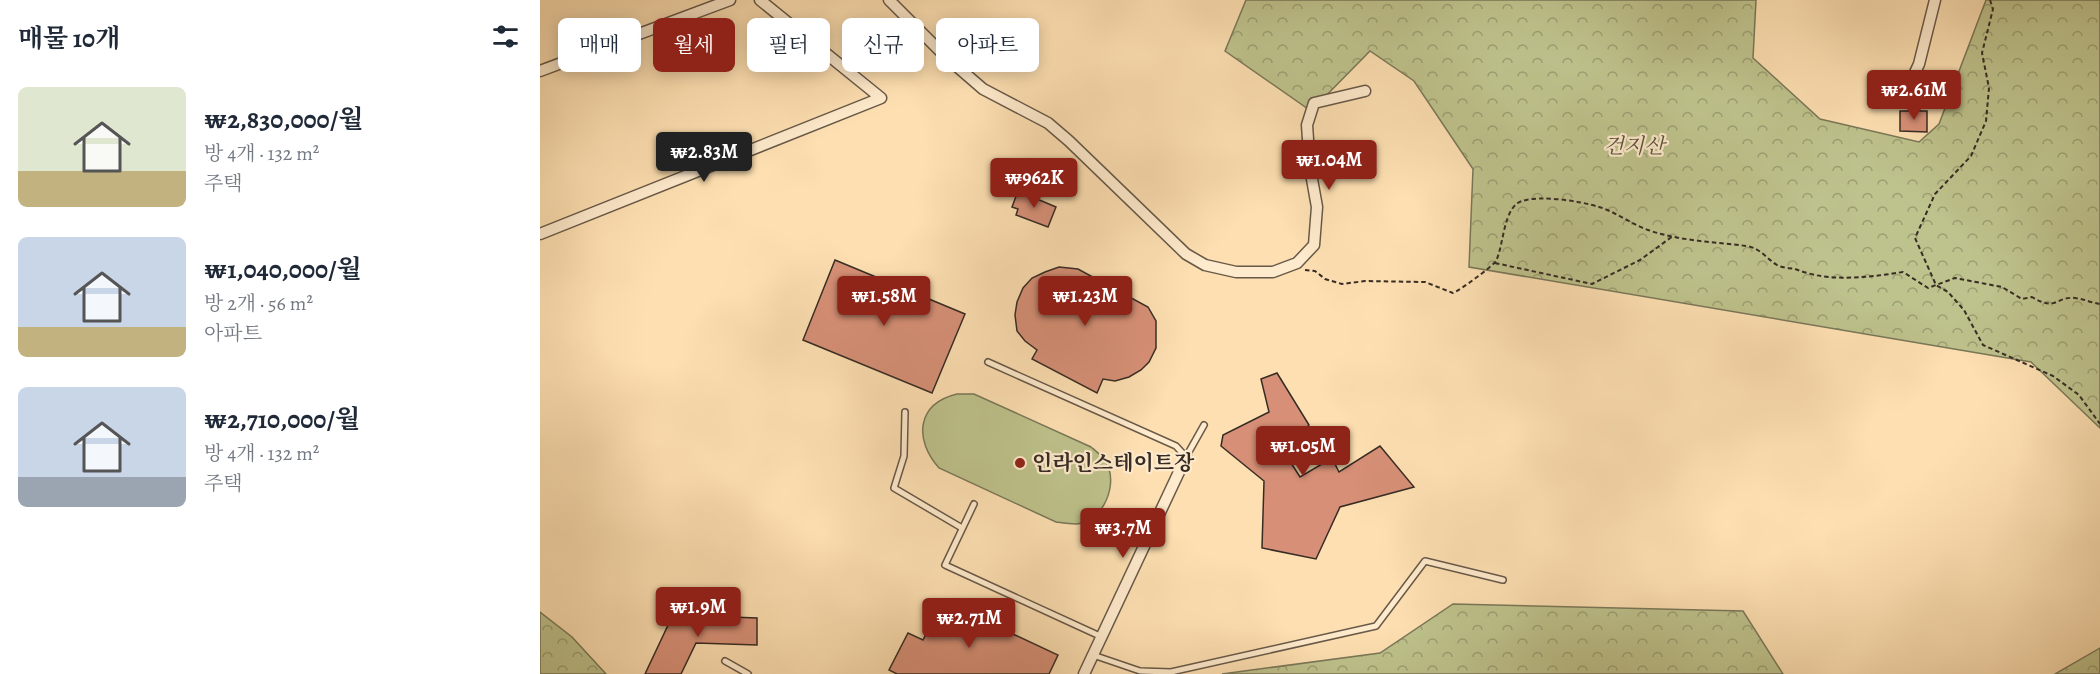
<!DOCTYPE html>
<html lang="ko">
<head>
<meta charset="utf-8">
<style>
  body { margin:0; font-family:Alegreya,"Noto Serif KR",serif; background:#f2f2f3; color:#1f2937; height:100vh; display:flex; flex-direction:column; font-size:22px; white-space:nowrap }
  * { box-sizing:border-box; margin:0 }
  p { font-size:20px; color:#747a83 }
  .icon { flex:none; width:33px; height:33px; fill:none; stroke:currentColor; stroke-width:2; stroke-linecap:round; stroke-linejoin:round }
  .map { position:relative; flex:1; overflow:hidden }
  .side { display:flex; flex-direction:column; background:#fff; width:540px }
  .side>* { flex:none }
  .guide { position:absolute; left:18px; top:18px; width:570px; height:54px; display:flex; gap:12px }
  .price { position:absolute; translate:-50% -51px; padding:0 14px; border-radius:6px; background:#8f2418; color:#fff; font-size:20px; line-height:39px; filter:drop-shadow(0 2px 3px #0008) }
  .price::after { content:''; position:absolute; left:50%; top:36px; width:18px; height:14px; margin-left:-9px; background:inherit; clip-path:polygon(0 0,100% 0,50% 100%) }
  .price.on { background:#222; color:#fff }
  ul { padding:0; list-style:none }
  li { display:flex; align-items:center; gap:18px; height:150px; padding:0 18px }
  li span { display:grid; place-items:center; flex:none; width:168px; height:120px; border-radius:9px; color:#555 }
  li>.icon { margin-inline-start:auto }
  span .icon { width:72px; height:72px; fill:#fffc; stroke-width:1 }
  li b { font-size:26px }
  h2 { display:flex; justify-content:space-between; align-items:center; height:72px; padding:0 18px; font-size:26px }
  .chip { padding:0 21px; border-radius:9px; background:#fff; box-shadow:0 3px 15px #0003; font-size:21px; line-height:54px }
  .chip.on { background:#8f2418; color:#fff }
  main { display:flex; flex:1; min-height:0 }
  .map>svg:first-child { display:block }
</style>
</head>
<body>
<main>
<section class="side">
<h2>매물 10개<svg class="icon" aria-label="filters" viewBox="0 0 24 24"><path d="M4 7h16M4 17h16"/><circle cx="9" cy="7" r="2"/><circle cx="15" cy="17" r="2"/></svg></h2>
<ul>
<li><span style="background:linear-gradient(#dfe7d0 70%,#c2b280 0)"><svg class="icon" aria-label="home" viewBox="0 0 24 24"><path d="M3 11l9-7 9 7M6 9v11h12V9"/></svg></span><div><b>₩2,830,000/월</b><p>방 4개 · 132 m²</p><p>주택</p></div></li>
<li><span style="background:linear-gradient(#c9d6e8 75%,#c2b280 0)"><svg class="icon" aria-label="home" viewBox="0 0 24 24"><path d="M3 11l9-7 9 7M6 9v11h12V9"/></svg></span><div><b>₩1,040,000/월</b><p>방 2개 · 56 m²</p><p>아파트</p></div></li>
<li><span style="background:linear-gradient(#c9d6e8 75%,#9aa5b1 0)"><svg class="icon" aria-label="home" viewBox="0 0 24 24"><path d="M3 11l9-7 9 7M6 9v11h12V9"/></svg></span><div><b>₩2,710,000/월</b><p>방 4개 · 132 m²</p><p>주택</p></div></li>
</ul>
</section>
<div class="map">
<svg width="1560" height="674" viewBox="0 0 1560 674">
  <defs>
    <pattern id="forest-crowns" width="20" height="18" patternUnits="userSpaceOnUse" patternTransform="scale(1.5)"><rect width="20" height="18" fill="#bec28c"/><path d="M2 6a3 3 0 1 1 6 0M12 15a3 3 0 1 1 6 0" fill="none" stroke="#9b9e72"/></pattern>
  </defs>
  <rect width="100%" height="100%" fill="#fddfb1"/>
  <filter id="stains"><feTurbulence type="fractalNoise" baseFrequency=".00333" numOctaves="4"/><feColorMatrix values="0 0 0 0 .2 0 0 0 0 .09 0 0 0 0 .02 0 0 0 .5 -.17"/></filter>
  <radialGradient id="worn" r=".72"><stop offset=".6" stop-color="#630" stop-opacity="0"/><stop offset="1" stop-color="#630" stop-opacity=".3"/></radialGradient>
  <path fill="#bec28c" stroke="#7a7758" stroke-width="1.5" d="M417,394H434L551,447C558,453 566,459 569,469C576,491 560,523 536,524C529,524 523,523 516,522L399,468C374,440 376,404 417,394Z"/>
  <g fill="url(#forest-crowns)" stroke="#7a7758" stroke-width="1.5">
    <path d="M706,0H1216L1213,58L1280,119L1379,142L1399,124L1446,0H1560V428L1491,362L929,267L933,169L874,81L830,51L771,111L685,51Z"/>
    <path d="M913,604L1203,611L1243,674H682L840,653Z"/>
    <path d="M0,612L32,637L66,674H0Z"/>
    <path d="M1560,648V674H1515Z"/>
  </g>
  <g fill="#d79077" stroke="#372c25" stroke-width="1.5">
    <path d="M1360,111H1387V132L1360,131Z"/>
    <path d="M478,191L516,207L508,227L476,215L478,209L472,207Z"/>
    <path d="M295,260L425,314L392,393L263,340Z"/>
    <path d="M519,267L538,269L608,307L616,321V348L609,362L601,370L589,377L575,381L563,379L557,393L492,359L497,350L485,341L477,331L475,315L477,302L483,288L492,278L505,272Z"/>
    <path d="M737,373L769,425L744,452L760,477L792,458L799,472L840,446L874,487L800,507L776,559L722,548L724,481L681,446L683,435L729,412L721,379Z"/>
    <path d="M402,601L518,655L509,674H357L349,670L368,633L383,640Z"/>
    <path d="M138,604L163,616L217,618V645L156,643L141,674H105Z"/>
  </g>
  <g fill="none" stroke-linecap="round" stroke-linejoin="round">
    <defs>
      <g id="lane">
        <path d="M448,362L636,446L646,457L664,425"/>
        <path d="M365,412L364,456L354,488L422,528"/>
        <path d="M434,504L405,565L562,637"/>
        <path d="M553,655L600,671L631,672L836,626L885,561L963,580"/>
        <path d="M185,661L208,674"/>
      </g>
      <g id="street">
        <path d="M349,0L406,57L443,89L508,123L529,141L646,254L665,265L696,272H733L757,263L774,245L777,207L770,168L767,125L774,103L825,91"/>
        <path d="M0,71L190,0"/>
        <path d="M1366,92L1379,64L1395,0"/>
        <path d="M0,234L341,98L220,0"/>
        <path d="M544,674L646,457"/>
      </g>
    </defs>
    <use href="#lane" stroke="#685948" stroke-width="8"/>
    <use href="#street" stroke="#685948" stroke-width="13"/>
    <g stroke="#372c25" stroke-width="2" stroke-dasharray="4.5 3" stroke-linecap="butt">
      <path d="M1450,0L1453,9L1442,53L1449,88L1446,121L1431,156L1395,194L1375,238L1396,285L1408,292L1424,310L1443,345L1513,376L1539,395L1560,424"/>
      <path d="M955,263L1052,284L1100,260L1133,236"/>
      <path d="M765,270L775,271L785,279L802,284L825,281L885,282L913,293C919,291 953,266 956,261C964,245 963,207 982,201C1001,195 1040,201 1059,207C1076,212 1091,224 1108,230C1140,241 1174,242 1207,246C1220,248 1227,259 1237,265C1242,268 1249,268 1255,269C1263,272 1273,275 1281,276C1308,280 1337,276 1363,272L1388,288L1415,278L1462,287L1482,299L1492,297C1517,312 1516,296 1535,298C1544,299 1552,303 1560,304"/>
    </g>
    <use href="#lane" stroke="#feeacc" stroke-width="5"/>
    <use href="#street" stroke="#feeacc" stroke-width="10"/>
  </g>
  <circle fill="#8f2418" stroke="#feeacc" stroke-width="2" cx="480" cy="463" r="6"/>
  <g text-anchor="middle" stroke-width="4.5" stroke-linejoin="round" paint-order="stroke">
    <g font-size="21" font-style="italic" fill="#59523f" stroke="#feeacc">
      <text x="1094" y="153">건지산</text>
    </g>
    <g font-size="21" font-weight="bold" fill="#372c25" stroke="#feeacc" text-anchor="start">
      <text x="492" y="470">인라인스테이트장</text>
    </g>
  </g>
  <rect width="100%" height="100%" filter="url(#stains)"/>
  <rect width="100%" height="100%" fill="url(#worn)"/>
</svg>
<b class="price" style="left:1374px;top:121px">₩2.61M</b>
<b class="price on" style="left:164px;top:183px">₩2.83M</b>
<b class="price" style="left:789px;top:191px">₩1.04M</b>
<b class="price" style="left:494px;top:209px">₩962K</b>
<b class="price" style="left:344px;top:327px">₩1.58M</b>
<b class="price" style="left:545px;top:327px">₩1.23M</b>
<b class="price" style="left:763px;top:477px">₩1.05M</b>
<b class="price" style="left:583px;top:559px">₩3.7M</b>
<b class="price" style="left:158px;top:638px">₩1.9M</b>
<b class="price" style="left:429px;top:649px">₩2.71M</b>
<div class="guide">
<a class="chip">매매</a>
<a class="chip on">월세</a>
<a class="chip">필터</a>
<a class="chip">신규</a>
<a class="chip">아파트</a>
</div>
</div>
</main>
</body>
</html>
